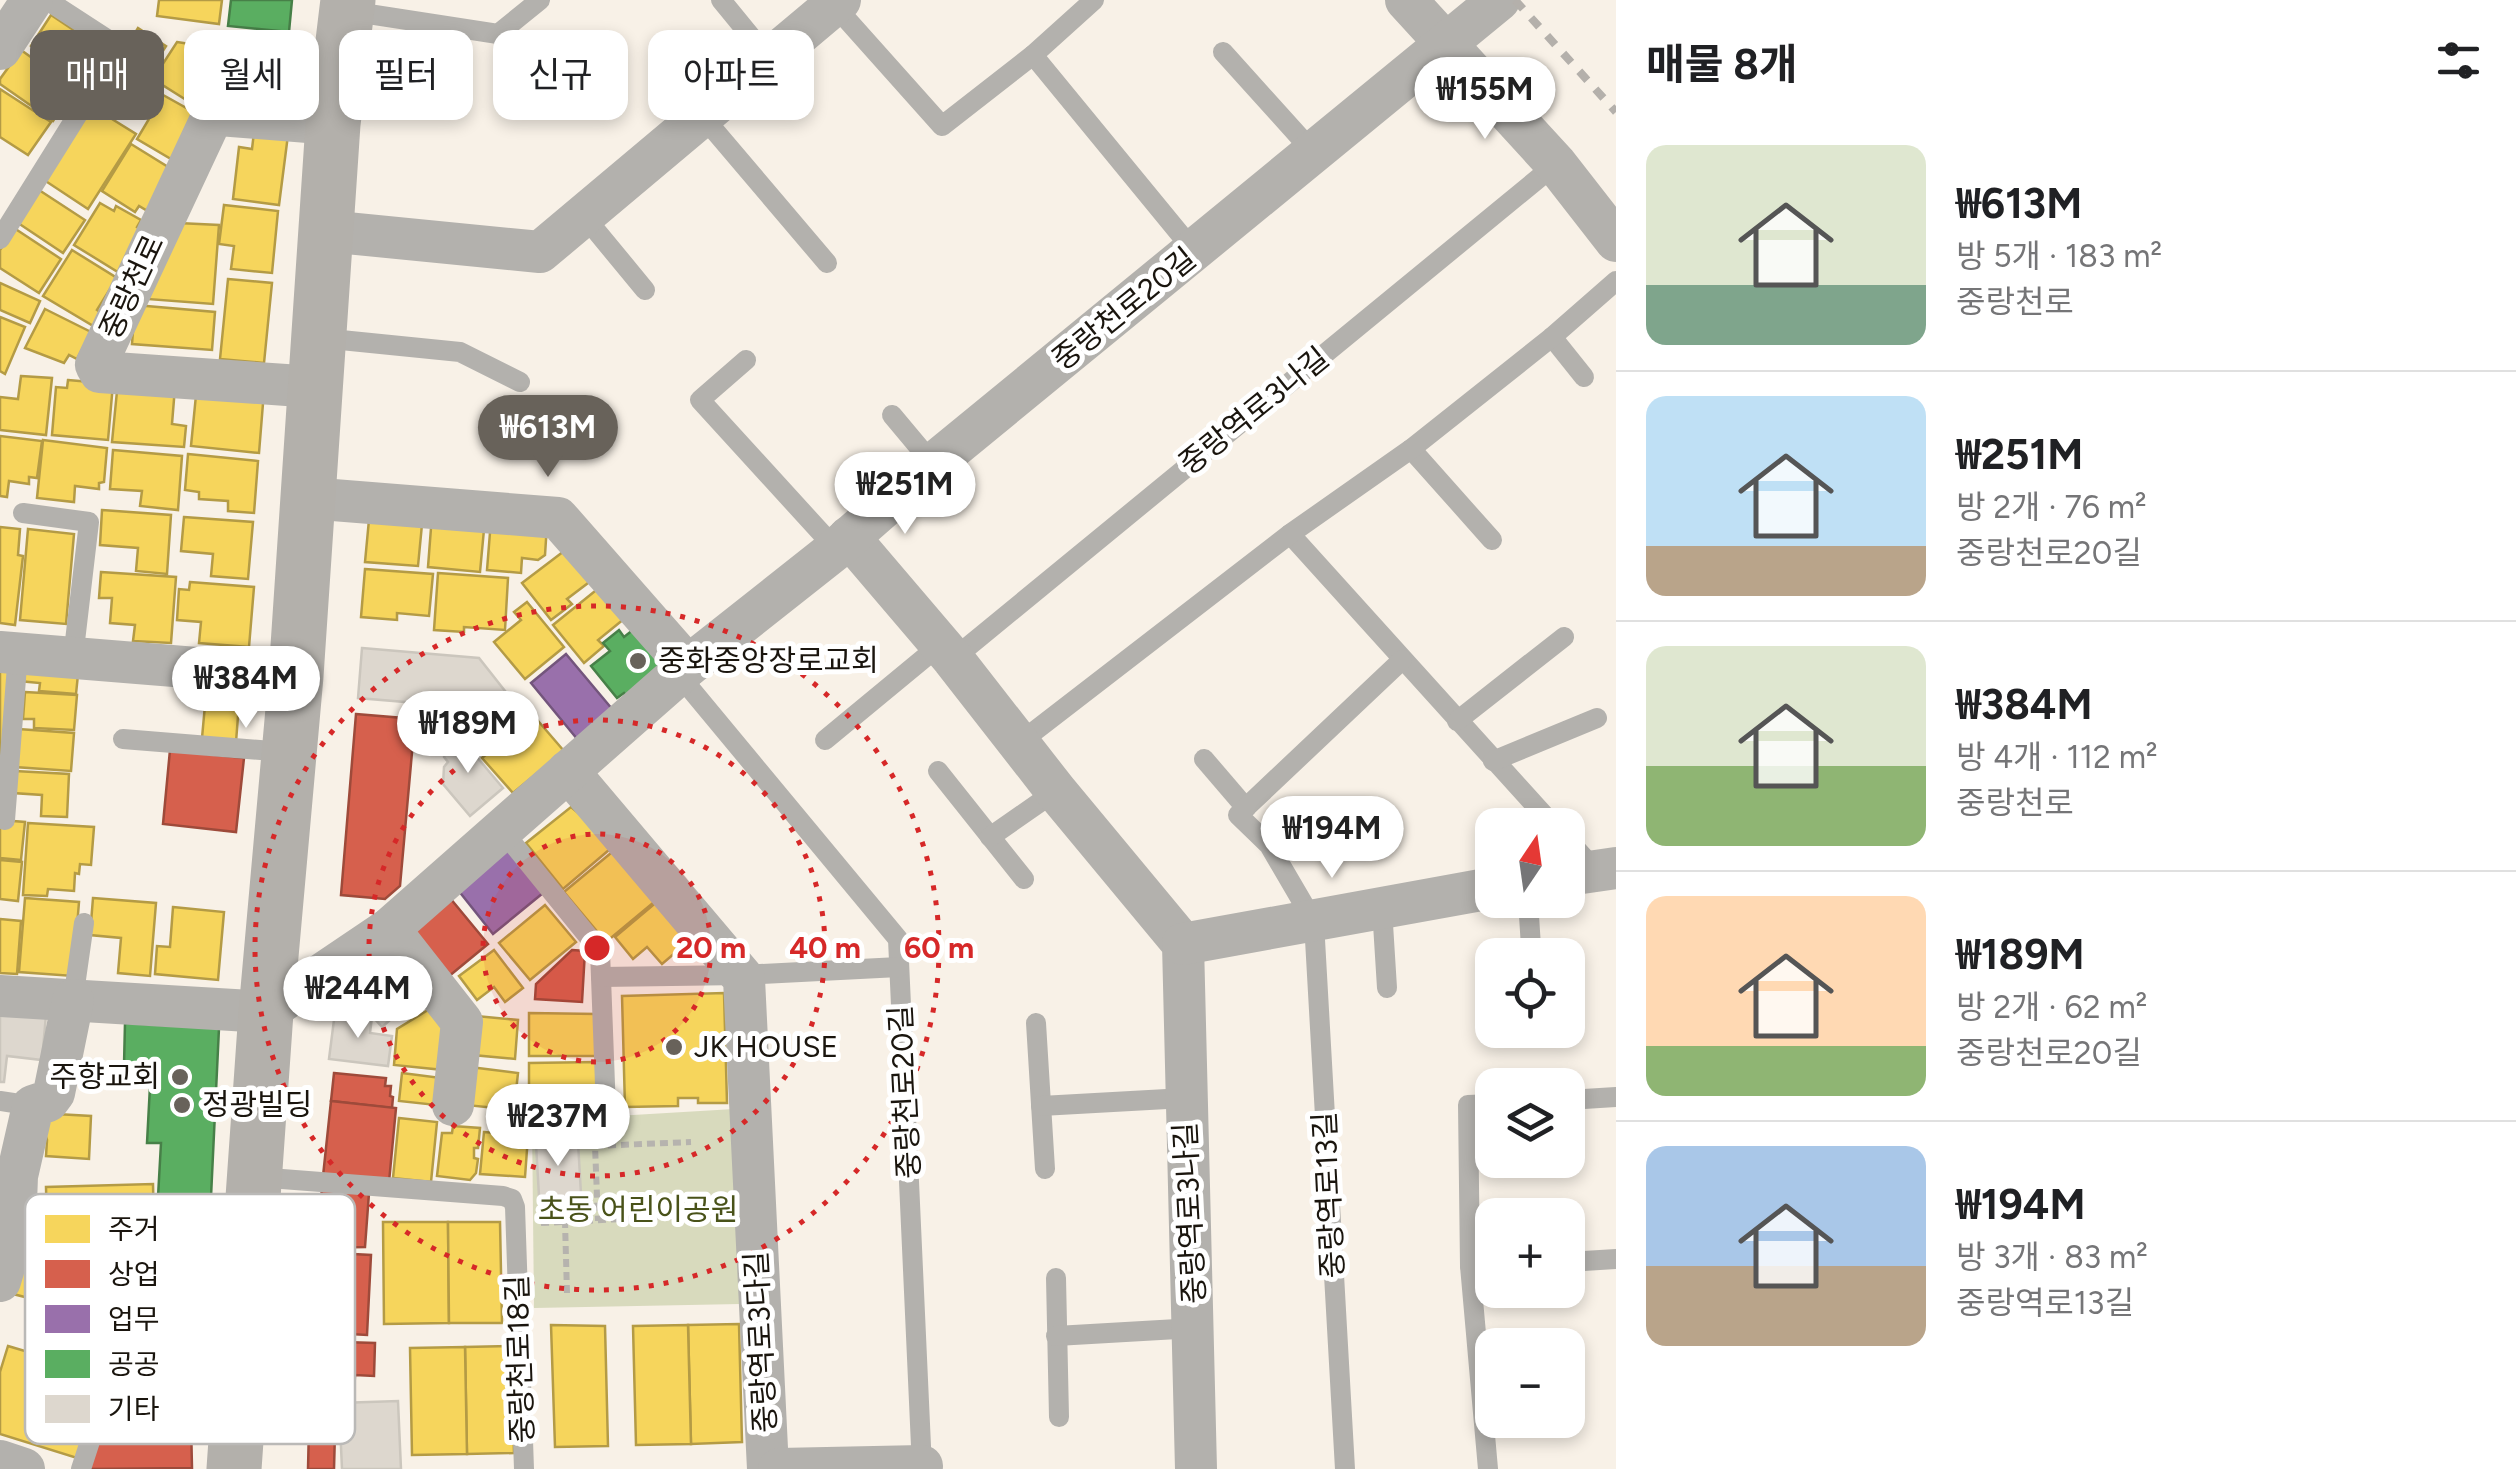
<!DOCTYPE html>
<html lang="ko">
<head>
<meta charset="utf-8">
<style>
  body { margin:0; font-family:Figtree,"Noto Sans KR",sans-serif; background:#f6f6f6; color:#202124; height:100vh; display:flex; flex-direction:column; font-size:38px; white-space:nowrap }
  * { box-sizing:border-box; margin:0 }
  p { font-size:32px; color:#757577 }
  .icon { flex:none; width:55px; height:55px; fill:none; stroke:currentColor; stroke-width:2; stroke-linecap:round; stroke-linejoin:round }
  .map { position:relative; flex:1; overflow:hidden }
  .side { display:flex; flex-direction:column; background:#fff; width:900px }
  .side>* { flex:none }
  .top-card { position:absolute; left:30px; top:30px; width:950px; height:90px; display:flex; gap:20px }
  .needle { width:65px; rotate:13deg }
  .fabs { position:absolute; left:1475px; top:808px; display:grid; gap:20px }
  .fabs a { display:grid; place-items:center; width:110px; height:110px; border-radius:20px; background:#fff; box-shadow:0 5px 15px #0003; font-size:50px }
  .price { position:absolute; translate:-50% -85px; padding:0 22px; border-radius:35px; background:#fff; color:#222; font-size:32px; line-height:65px; filter:drop-shadow(0 2px 5px #0008) }
  .price::after { content:''; position:absolute; left:50%; top:60px; width:30px; height:22px; margin-left:-15px; background:inherit; clip-path:polygon(0 0,100% 0,50% 100%) }
  .price.on { background:#68625a; color:#fff }
  ul { padding:0; list-style:none }
  li { display:flex; align-items:center; gap:30px; height:250px; padding:0 30px }
  li+li { border-top:2px solid #e0e0e0 }
  li span { display:grid; place-items:center; flex:none; width:280px; height:200px; border-radius:20px; color:#555 }
  li>.icon { margin-inline-start:auto }
  span .icon { width:120px; height:120px; fill:#fffc; stroke-width:1 }
  li b { font-size:42px }
  h2 { display:flex; justify-content:space-between; align-items:center; height:120px; padding:0 30px; font-size:42px }
  .tag { padding:0 35px; border-radius:20px; background:#fff; box-shadow:0 5px 15px #0003; font-size:35px; line-height:90px }
  .tag.on { background:#68625a; color:#fff }
  main { display:flex; flex:1; min-height:0 }
  .map>svg:first-child { display:block }
</style>
</head>
<body>
<main>
<div class="map">
<svg width="1616" height="1469" viewBox="0 0 1616 1469">
  <rect width="100%" height="100%" fill="#f8f1e7"/>
  <path fill="#d8dabd" d="M734,1109L740,1304L534,1308L532,1121Z"/>
  <g fill="#f6d55c" stroke="#b49b45" stroke-width="2.5">
    <path d="M159,0H222L219,24L157,16Z"/>
    <path d="M51,15L108,53L88,83L31,46Z"/>
    <path d="M138,28L166,46L127,106L100,90Z"/>
    <path d="M224,39L292,50L286,93L260,89V84L241,81L243,71L220,67Z"/>
    <path d="M177,42L216,48L210,98L192,96L191,103L153,79Z"/>
    <path d="M21,50L60,78L63,74L78,85L53,121L0,84V79Z"/>
    <path d="M147,86L197,114L171,159L137,139L149,119L133,109Z"/>
    <path d="M0,89L51,122L28,155L0,137Z"/>
    <path d="M91,106L136,134L88,209L44,180Z"/>
    <path d="M254,132L288,135L279,205L233,199L239,147L252,149Z"/>
    <path d="M131,144L181,175L156,216L139,206L135,212L102,191Z"/>
    <path d="M39,190L85,220L63,253L18,223Z"/>
    <path d="M100,203L114,211L116,206L141,220L137,227L146,233L121,274L74,245Z"/>
    <path d="M224,205L278,211L272,273L231,269L234,246L219,244Z"/>
    <path d="M178,223L219,225L213,304L134,298Z"/>
    <path d="M14,228L61,259L39,293L0,268V250Z"/>
    <path d="M72,250L117,278L97,310L103,314L95,327L43,296Z"/>
    <path d="M228,279L272,283L264,363L220,359Z"/>
    <path d="M0,283L40,301L30,323L0,310Z"/>
    <path d="M135,305L215,312L212,350L132,344Z"/>
    <path d="M45,309L91,332L77,359L69,355L64,363L25,348Z"/>
    <path d="M0,317L25,327L5,374L0,371Z"/>
    <path d="M21,376L52,378L46,435L0,430V397L18,399Z"/>
    <path d="M68,380L113,384L108,440L52,435L56,387L67,388Z"/>
    <path d="M118,381L175,387L172,424L186,426L184,447L112,442Z"/>
    <path d="M197,385L264,391L259,453L191,446Z"/>
    <path d="M0,436L42,441L37,478L29,477V484L9,481L7,497L0,496Z"/>
    <path d="M43,440L107,448L104,482L99,483V489L75,486L74,502L37,498Z"/>
    <path d="M113,450L182,456L178,510L140,506L142,491L110,489Z"/>
    <path d="M188,454L258,461L254,513L228,511V501L199,499V492L185,490Z"/>
    <path d="M370,509L423,514L418,566L365,562Z"/>
    <path d="M102,510L171,515L167,574L136,571L138,548L100,545Z"/>
    <path d="M432,515L485,519L480,572L428,567Z"/>
    <path d="M184,517L253,522L248,579L211,576L213,554L181,551Z"/>
    <path d="M491,520L547,524L545,555L538,560L522,558L521,573L487,570Z"/>
    <path d="M0,527L20,529L18,555L23,556L15,625L0,623Z"/>
    <path d="M28,529L74,534L66,624L20,620Z"/>
    <path d="M572,545L596,577L567,599L572,604L551,620L522,583Z"/>
    <path d="M365,569L433,574L429,616L397,613V620L361,617Z"/>
    <path d="M101,572L176,577L171,643L133,641L135,625L110,623L112,598H99Z"/>
    <path d="M438,573L508,578L505,630L464,627V632L434,630Z"/>
    <path d="M190,582L254,587L249,647L199,643L201,622L177,620L179,589L189,590Z"/>
    <path d="M605,583L630,614L598,640L604,646L584,663L553,625Z"/>
    <path d="M527,602L564,647L525,679L494,642L521,620L514,612Z"/>
    <path d="M21,661L79,665L76,694L39,691L40,683L19,681Z"/>
    <path d="M0,666L14,667L0,809Z"/>
    <path d="M201,674L241,677L236,742L202,738L205,705L199,704Z"/>
    <path d="M25,692L77,695L74,730L34,728V719H23Z"/>
    <path d="M533,715L564,751L513,793L482,758Z"/>
    <path d="M18,729L74,733L71,771L15,767Z"/>
    <path d="M15,771L69,774L67,817L41,816L42,795L13,793Z"/>
    <path d="M571,807L616,844L563,889L526,843Z"/>
    <path d="M0,820L25,822L21,860L0,858Z"/>
    <path d="M28,823L94,827L91,865L80,864L79,874L75,873L74,891L48,889L47,896L23,895Z"/>
    <path d="M623,843L665,893L606,942L564,892Z"/>
    <path d="M0,860L22,862L18,901L0,899Z"/>
    <path d="M665,895L703,940L681,958L676,952L662,964L647,947L633,959L615,937Z"/>
    <path d="M25,898L79,902L73,976L19,972Z"/>
    <path d="M93,898L156,903L150,976L118,973L121,938L90,935Z"/>
    <path d="M545,905L576,942L530,980L499,943Z"/>
    <path d="M173,907L224,912L218,980L155,974L157,946L170,947Z"/>
    <path d="M0,919L21,921L17,974L0,973Z"/>
    <path d="M494,950L523,988L505,1002L494,987L477,1000L459,976Z"/>
    <path d="M724,993L727,1103H698V1098H678V1106L625,1107L622,996Z"/>
    <path d="M428,1010L445,1012L444,1070L394,1065L397,1029Z"/>
    <path d="M529,1013L597,1014V1056H529Z"/>
    <path d="M476,1016L518,1020L515,1059L473,1055Z"/>
    <path d="M597,1062L598,1109L529,1110V1063Z"/>
    <path d="M470,1067L518,1073L514,1110L466,1105Z"/>
    <path d="M402,1073L449,1079L445,1106L399,1101Z"/>
    <path d="M38,1113L91,1116L89,1159L46,1156L47,1140Z"/>
    <path d="M399,1118L437,1122L431,1182L393,1178Z"/>
    <path d="M453,1126L480,1128L478,1148H474V1158L478,1159L476,1173L470,1180L437,1176L442,1133H452Z"/>
    <path d="M484,1132L528,1136L525,1177L480,1174Z"/>
    <path d="M153,1184L154,1227L47,1229L46,1187Z"/>
    <path d="M383,1222H448L449,1323L384,1324Z"/>
    <path d="M448,1222H500L502,1323H449Z"/>
    <path d="M51,1249L48,1263L73,1269L64,1307L13,1294L24,1250Z"/>
    <path d="M739,1324L742,1442L691,1444L688,1325Z"/>
    <path d="M551,1325L605,1326L608,1446L555,1447Z"/>
    <path d="M688,1325L691,1444L636,1445L633,1326Z"/>
    <path d="M8,1346L79,1367L71,1393L88,1399L84,1411L91,1413L77,1458L0,1434V1372Z"/>
    <path d="M511,1346L514,1453L467,1454L465,1347Z"/>
    <path d="M465,1347L467,1454L412,1455L410,1348Z"/>
  </g>
  <g fill="#d6604d" stroke="#9e4a3a" stroke-width="2.5">
    <path d="M356,714L415,719L400,886L385,899L341,895Z"/>
    <path d="M170,750L244,758L236,832L163,824Z"/>
    <path d="M450,898L488,944L448,977L409,931Z"/>
    <path d="M572,950L585,951L582,1002L535,999L536,984Z"/>
    <path d="M334,1073L386,1078L385,1086H391L390,1096L393,1097L392,1108L331,1101Z"/>
    <path d="M331,1101L396,1108L389,1182L323,1176Z"/>
    <path d="M322,1188L369,1193L365,1247L317,1248Z"/>
    <path d="M315,1252L371,1255L367,1335L332,1333L333,1312L312,1311Z"/>
    <path d="M311,1341L375,1343L374,1376L355,1375L354,1396L336,1395L334,1469H308Z"/>
    <path d="M131,1421L191,1423L192,1468L88,1469L99,1431L127,1437Z"/>
  </g>
  <g fill="#9970ab" stroke="#73557c" stroke-width="2.5">
    <path d="M566,654L613,710L578,740L531,683Z"/>
    <path d="M507,850L543,893L493,934L458,890Z"/>
  </g>
  <g fill="#5aae61" stroke="#478048" stroke-width="2.5">
    <path d="M231,0H292L289,32L228,26Z"/>
    <path d="M643,622L672,657L630,701L624,693L617,698L591,666L610,651L603,643L619,630L624,637Z"/>
    <path d="M125,1023L219,1028L210,1218L157,1215L161,1143H147L151,1067L124,1065Z"/>
  </g>
  <g fill="#ddd7ce" stroke="#cbc6bd" stroke-width="2.5">
    <path d="M362,648L479,658L520,710L475,745L453,717L459,713L453,706L358,698Z"/>
    <path d="M454,730L503,788L470,816L443,784L444,767L448,762L444,757L450,734Z"/>
    <path d="M395,945L430,985L382,1027L347,988Z"/>
    <path d="M0,1010L46,1015L42,1060L7,1056L4,1082H0Z"/>
    <path d="M335,1012L372,1017L370,1033L392,1036L388,1066L329,1059Z"/>
    <path d="M577,1125L582,1211L540,1213L535,1127Z"/>
    <path d="M398,1401L401,1469H342L339,1403Z"/>
  </g>
  <g fill="none" stroke-linecap="round" stroke-linejoin="round">
    <g stroke="#b6b3ae" stroke-width="6" stroke-dasharray="8 5" stroke-linecap="butt">
      <path d="M597,1138L595,1146L598,1221"/>
      <path d="M595,1146L691,1142"/>
      <path d="M541,1223L565,1222"/>
      <path d="M567,1293L565,1222L718,1214"/>
    </g>
    <g stroke="#b3b1ad" stroke-width="20">
      <path d="M721,0L771,61"/>
      <path d="M834,5L942,126L1033,55L1094,0"/>
      <path d="M349,11L498,34L540,0"/>
      <path d="M1223,52L1314,153"/>
      <path d="M1033,55L1194,251"/>
      <path d="M703,117L827,263"/>
      <path d="M584,216L645,290"/>
      <path d="M0,239L118,50L116,45L47,0"/>
      <path d="M1552,337L1584,377"/>
      <path d="M321,338L460,352L520,382"/>
      <path d="M746,360L700,400L836,549"/>
      <path d="M892,415L933,464"/>
      <path d="M1411,449L1492,540"/>
      <path d="M23,513L89,522L73,658"/>
      <path d="M1290,534L1553,825"/>
      <path d="M953,659L1556,164"/>
      <path d="M679,675L898,939L922,1468"/>
      <path d="M1457,721L1564,637"/>
      <path d="M123,739L285,752"/>
      <path d="M825,740L940,645"/>
      <path d="M1019,743L1290,534L1411,449L1552,337L1616,281"/>
      <path d="M1204,759L1246,808"/>
      <path d="M1493,761L1597,718"/>
      <path d="M938,771L1024,879"/>
      <path d="M5,820L18,653"/>
      <path d="M501,829L600,951L606,1111"/>
      <path d="M990,837L1056,791"/>
      <path d="M1568,840L1596,871"/>
      <path d="M1528,900L1531,947"/>
      <path d="M1382,908L1387,988"/>
      <path d="M601,977L742,975L899,967"/>
      <path d="M73,1000L84,923"/>
      <path d="M1036,1023L1045,1169"/>
      <path d="M1568,1100L1616,1097"/>
      <path d="M0,1101L33,1106"/>
      <path d="M1041,1106L1185,1098"/>
      <path d="M256,1177L503,1196L512,1199L515,1207L524,1469"/>
      <path d="M10,1246L248,1234"/>
      <path d="M1568,1262L1616,1259"/>
      <path d="M1470,1266L1492,1265"/>
      <path d="M1056,1278L1059,1417"/>
      <path d="M1056,1336L1195,1328"/>
      <path d="M81,1469L95,1426V1372"/>
      <path d="M1345,1469L1314,922L1269,845L1238,815L1402,660"/>
      <path d="M1488,1469L1470,1266L1468,1105L1492,1104"/>
    </g>
    <g stroke="#b3b1ad" stroke-width="42">
      <path d="M1406,0L1556,164L1616,241"/>
      <path d="M0,49L32,0"/>
      <path d="M326,231L540,252L840,0"/>
      <path d="M315,387L100,372L96,365L211,119L219,115L333,124"/>
      <path d="M308,498L558,518L688,666"/>
      <path d="M849,537L953,659L1056,791L1183,944L1196,1469"/>
      <path d="M0,652L296,676"/>
      <path d="M568,771L744,979L768,1469"/>
      <path d="M1568,875L1616,868"/>
      <path d="M389,929L462,1022L453,1105"/>
      <path d="M1183,944L1492,888"/>
      <path d="M0,996L266,1012L389,929L688,666L836,549L933,464L1499,0"/>
      <path d="M0,1281L15,1230L17,1176L33,1106L48,1101L54,1093L73,1000"/>
      <path d="M0,1461L24,1469"/>
      <path d="M779,1469L922,1466"/>
    </g>
    <path stroke="#b3b0ab" stroke-width="55" d="M234,1469L266,1012L296,676L333,124L348,0"/>
    <path stroke="#b4b0ab" stroke-width="8" stroke-dasharray="12 12" stroke-linecap="butt" d="M1515,0L1616,112"/>
  </g>
  <circle cx="597" cy="948" r="114" fill="#d62828" fill-opacity=".12"/>
  <g fill="none" stroke="#d62828" stroke-width="5" stroke-dasharray="5 10">
    <circle cx="597" cy="948" r="114"/>
    <circle cx="597" cy="948" r="228"/>
    <circle cx="597" cy="948" r="342"/>
  </g>
  <g fill="#68625a" stroke="#fff" stroke-width="4">
    <circle cx="638" cy="661" r="10"/>
    <circle cx="674" cy="1047" r="10"/>
    <circle cx="180" cy="1077" r="10"/>
    <circle cx="182" cy="1105" r="10"/>
  </g>
  <g text-anchor="middle" stroke-width="10" stroke-linejoin="round" paint-order="stroke">
    <g font-size="30" fill="#1a150e" stroke="#fff">
      <text transform="translate(132 287) rotate(-65)" y="10">중랑천로</text>
      <text transform="translate(1124 309) rotate(-39)" y="10">중랑천로20길</text>
      <text transform="translate(1254 411) rotate(-39)" y="10">중랑역로3나길</text>
      <text transform="translate(905 1092) rotate(-93)" y="10">중랑천로20길</text>
      <text transform="translate(1329 1195) rotate(-93)" y="10">중랑역로13길</text>
      <text transform="translate(1190 1213) rotate(-93)" y="10">중랑역로3나길</text>
      <text transform="translate(761 1342) rotate(-93)" y="10">중랑역로3다길</text>
      <text transform="translate(520 1359) rotate(-92)" y="10">중랑천로18길</text>
    </g>
    <g font-size="30" fill="#1a150e" stroke="#fff" text-anchor="start">
      <text x="658" y="671">중화중앙장로교회</text>
      <text x="694" y="1057">JK HOUSE</text>
      <text x="160" y="1087" text-anchor="end">주향교회</text>
      <text x="202" y="1115">정광빌딩</text>
    </g>
    <g font-size="30" fill="#495219" stroke="#fff">
      <text x="638" y="1220">초동 어린이공원</text>
    </g>
  </g>
  <rect x="25" y="1194" width="330" height="250" rx="15" fill="#fff" stroke="#bab9b7" stroke-width="2.5"/>
  <rect x="45" y="1215" width="45" height="28" fill="#f6d55c"/>
  <rect x="45" y="1260" width="45" height="28" fill="#d6604d"/>
  <rect x="45" y="1305" width="45" height="28" fill="#9970ab"/>
  <rect x="45" y="1350" width="45" height="28" fill="#5aae61"/>
  <rect x="45" y="1395" width="45" height="28" fill="#ddd7ce"/>
  <g font-size="28" fill="#1a150e">
    <text x="108" y="1239">주거</text>
    <text x="108" y="1284">상업</text>
    <text x="108" y="1329">업무</text>
    <text x="108" y="1374">공공</text>
    <text x="108" y="1419">기타</text>
  </g>
  <circle cx="597" cy="948" r="15" fill="#d62828" stroke="#fff" stroke-width="5"/>
  <g font-size="30" text-anchor="middle" font-weight="bold" fill="#d62828" stroke="#fff" stroke-width="10" stroke-linejoin="round" paint-order="stroke">
    <text x="711" y="958">20 m</text>
    <text x="825" y="958">40 m</text>
    <text x="939" y="958">60 m</text>
  </g>
</svg>
<div class="fabs">
<a><svg class="needle" viewBox="-14 -14 28 28"><path d="M0-13l5 13h-10z" fill="#e53935"/><path d="M0 13l5-13h-10z" fill="#757577"/></svg></a>
<a><svg class="icon" aria-label="locate" viewBox="0 0 24 24"><circle cx="12" cy="12" r="6"/><path d="M12 2v4M12 18v4M2 12h4M18 12h4"/></svg></a>
<a><svg class="icon" aria-label="layers" viewBox="0 0 24 24"><path d="M12 4l9 5-9 5-9-5zM3 14l9 5 9-5"/></svg></a>
<a>+</a>
<a>−</a>
</div>
<b class="price" style="left:1485px;top:142px">₩155M</b>
<b class="price on" style="left:548px;top:480px">₩613M</b>
<b class="price" style="left:905px;top:537px">₩251M</b>
<b class="price" style="left:246px;top:731px">₩384M</b>
<b class="price" style="left:468px;top:776px">₩189M</b>
<b class="price" style="left:1332px;top:881px">₩194M</b>
<b class="price" style="left:358px;top:1041px">₩244M</b>
<b class="price" style="left:558px;top:1169px">₩237M</b>
<div class="top-card">
<a class="tag on">매매</a>
<a class="tag">월세</a>
<a class="tag">필터</a>
<a class="tag">신규</a>
<a class="tag">아파트</a>
</div>
</div>
<section class="side">
<h2>매물 8개<svg class="icon" aria-label="filters" viewBox="0 0 24 24"><path d="M4 7h16M4 17h16"/><circle cx="9" cy="7" r="2"/><circle cx="15" cy="17" r="2"/></svg></h2>
<ul>
<li><span style="background:linear-gradient(#dfe7d0 70%,#7fa58c 0)"><svg class="icon" aria-label="home" viewBox="0 0 24 24"><path d="M3 11l9-7 9 7M6 9v11h12V9"/></svg></span><div><b>₩613M</b><p>방 5개 · 183 m²</p><p>중랑천로</p></div></li>
<li><span style="background:linear-gradient(#bfe0f5 75%,#b9a48a 0)"><svg class="icon" aria-label="home" viewBox="0 0 24 24"><path d="M3 11l9-7 9 7M6 9v11h12V9"/></svg></span><div><b>₩251M</b><p>방 2개 · 76 m²</p><p>중랑천로20길</p></div></li>
<li><span style="background:linear-gradient(#dfe7d0 60%,#8fb573 0)"><svg class="icon" aria-label="home" viewBox="0 0 24 24"><path d="M3 11l9-7 9 7M6 9v11h12V9"/></svg></span><div><b>₩384M</b><p>방 4개 · 112 m²</p><p>중랑천로</p></div></li>
<li><span style="background:linear-gradient(#ffd9b3 75%,#8fb573 0)"><svg class="icon" aria-label="home" viewBox="0 0 24 24"><path d="M3 11l9-7 9 7M6 9v11h12V9"/></svg></span><div><b>₩189M</b><p>방 2개 · 62 m²</p><p>중랑천로20길</p></div></li>
<li><span style="background:linear-gradient(#a9c7e8 60%,#b9a48a 0)"><svg class="icon" aria-label="home" viewBox="0 0 24 24"><path d="M3 11l9-7 9 7M6 9v11h12V9"/></svg></span><div><b>₩194M</b><p>방 3개 · 83 m²</p><p>중랑역로13길</p></div></li>
</ul>
</section>
</main>
</body>
</html>
